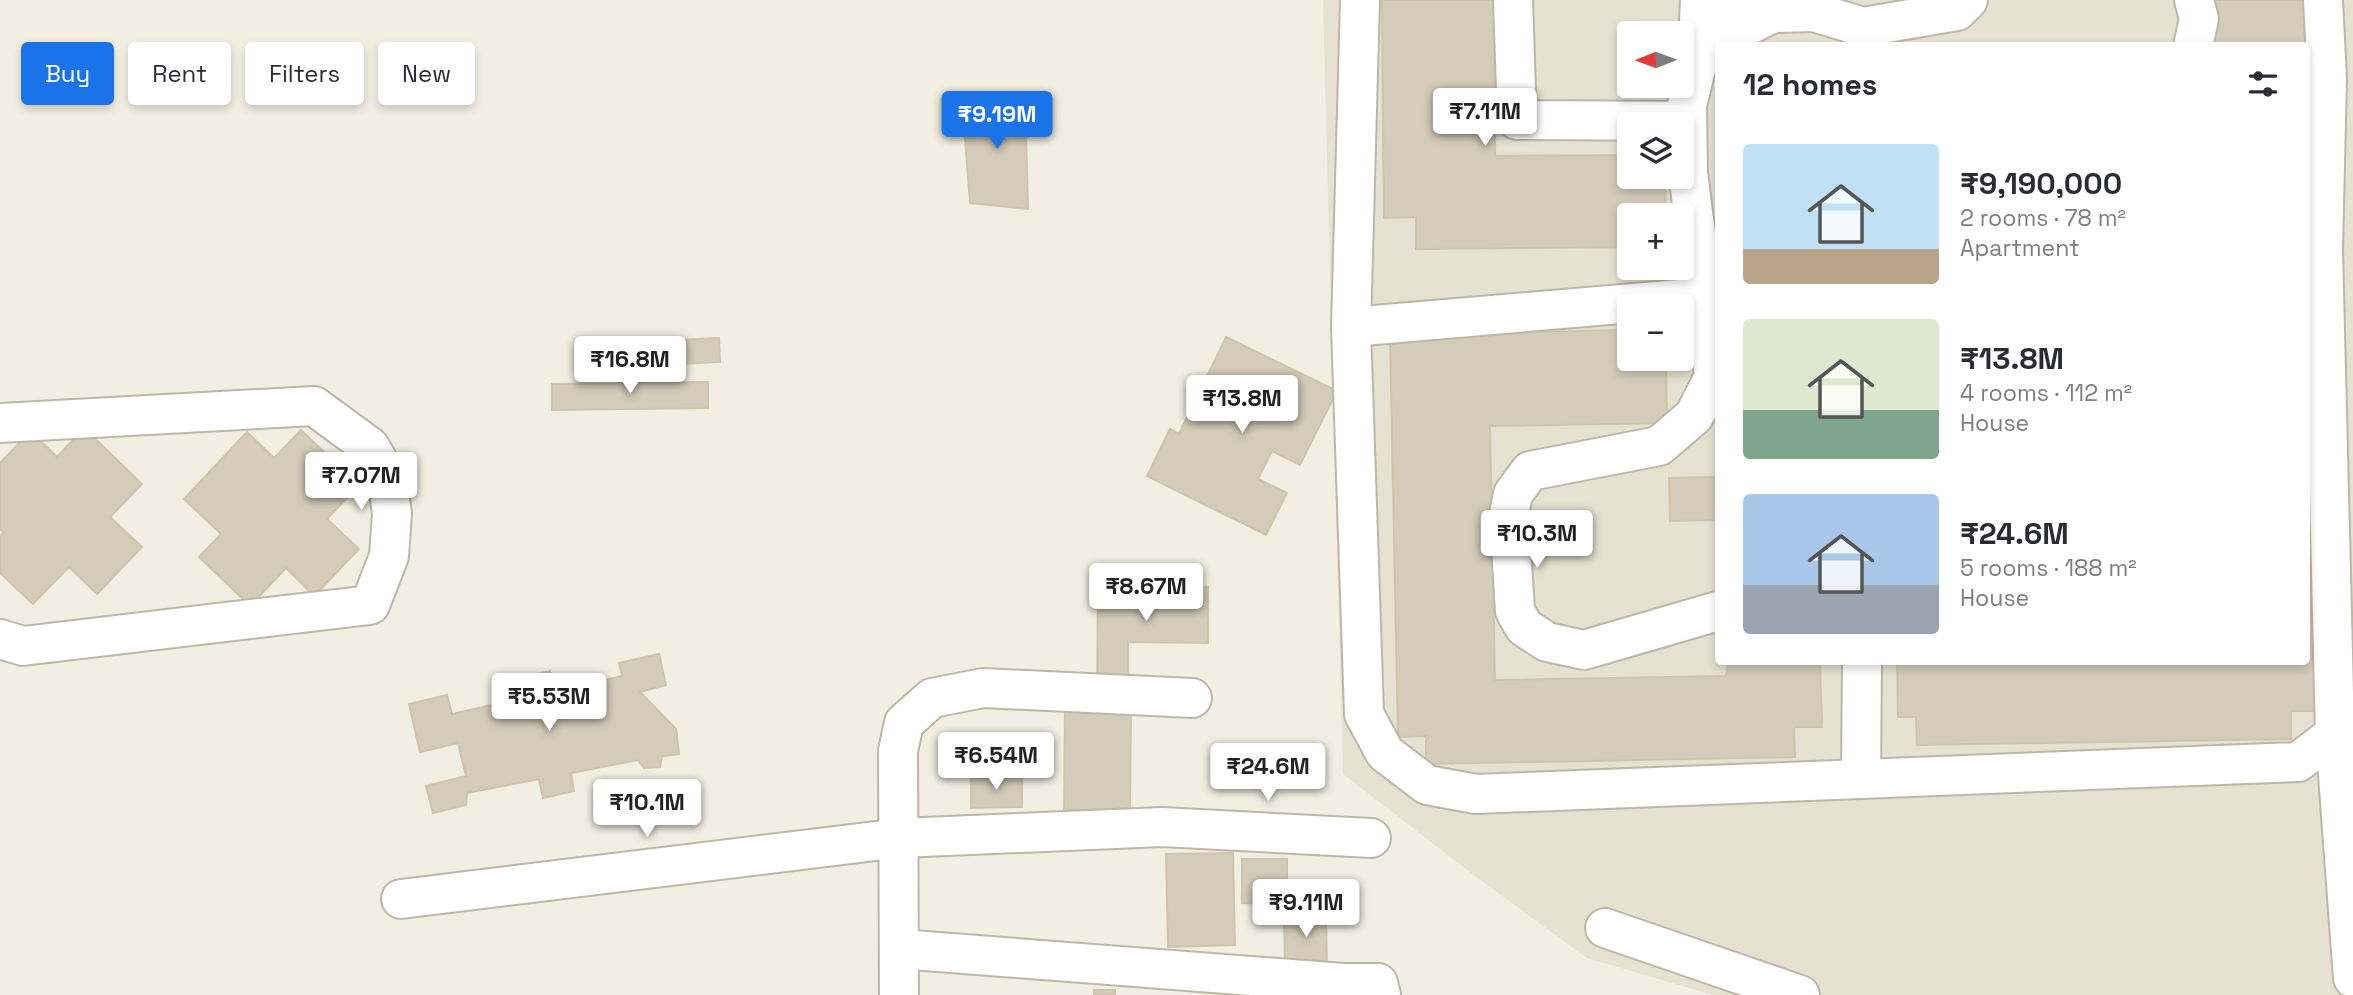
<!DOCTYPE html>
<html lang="en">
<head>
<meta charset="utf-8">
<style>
  body { margin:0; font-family:"Space Grotesk",sans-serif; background:#f2f2f3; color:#2b2b33; height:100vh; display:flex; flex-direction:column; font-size:26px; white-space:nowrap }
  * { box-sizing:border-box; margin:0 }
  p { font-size:23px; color:#7c7c81 }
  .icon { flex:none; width:38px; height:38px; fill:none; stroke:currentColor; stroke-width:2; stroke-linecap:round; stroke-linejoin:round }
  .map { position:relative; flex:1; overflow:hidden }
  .side { position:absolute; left:1715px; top:42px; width:595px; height:623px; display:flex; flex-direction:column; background:#fff; border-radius:7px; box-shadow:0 4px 10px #0003 }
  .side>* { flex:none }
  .banner { position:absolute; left:21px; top:42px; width:665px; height:63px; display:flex; gap:14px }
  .needle { width:46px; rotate:269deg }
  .buttons { position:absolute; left:1617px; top:21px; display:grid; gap:14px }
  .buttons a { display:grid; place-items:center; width:77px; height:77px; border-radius:7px; background:#fff; box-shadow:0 4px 10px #0003; font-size:35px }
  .price { position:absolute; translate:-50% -60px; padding:0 16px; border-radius:7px; background:#fff; color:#222; font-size:23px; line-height:46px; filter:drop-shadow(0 2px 4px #0008) }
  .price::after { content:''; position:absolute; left:50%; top:42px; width:21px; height:16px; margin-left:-10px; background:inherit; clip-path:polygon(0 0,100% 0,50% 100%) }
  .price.active { background:#1a73e8; color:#fff }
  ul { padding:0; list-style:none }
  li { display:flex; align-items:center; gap:21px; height:175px; padding:0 28px }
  li span { display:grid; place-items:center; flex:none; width:196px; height:140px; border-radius:7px; color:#555 }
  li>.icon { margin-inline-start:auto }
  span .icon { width:84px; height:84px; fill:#fffc; stroke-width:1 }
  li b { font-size:30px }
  h2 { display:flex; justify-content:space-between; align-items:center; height:84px; padding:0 28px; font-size:30px }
  .chip { padding:0 24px; border-radius:7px; background:#fff; box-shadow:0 4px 10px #0003; font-size:24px; line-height:63px }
  .chip.active { background:#1a73e8; color:#fff }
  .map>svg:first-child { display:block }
</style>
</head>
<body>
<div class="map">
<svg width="2353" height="995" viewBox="0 0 2353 995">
  <rect width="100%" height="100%" fill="#f2efe2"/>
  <path fill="#e6e1d0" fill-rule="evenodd" d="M1323,0H2353V995H1713L1587,958L1475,876L1343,774ZM1629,33H1682V86H1629ZM1718,46H2306V662H1718ZM1629,124H1682V177H1629ZM1629,215H1682V268H1629ZM1629,306H1682V359H1629Z"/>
  <g fill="#d4cbb8" stroke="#cfc4ab" stroke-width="2">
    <path d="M1382,0H1494L1495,156L1629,155V177H1665L1666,215H1629V247L1416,249V217L1384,218Z"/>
    <path d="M2206,0H2309L2306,210V46H2206Z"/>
    <path d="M1025,97L1028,209L970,203L962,99Z"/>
    <path d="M2306,318L2320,711H2291V739L1917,745L1916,717H1898L1897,662H2306Z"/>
    <path d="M1629,330V359H1666L1667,423L1490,426L1495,680L1726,676L1729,662H1820L1822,727H1794L1795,757L1426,764V736L1398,737L1390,335Z"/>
    <path d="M1226,337L1337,391L1300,465L1272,451L1258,479L1287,493L1266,535L1147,476L1170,429L1179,434Z"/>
    <path d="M719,338L720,362L583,368L582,344Z"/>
    <path d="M708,382V408L552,410V384Z"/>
    <path d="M84,428L142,484L110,517L142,547L97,594L69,567L33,604L0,573V536L4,532L0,529V463L31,431L57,457Z"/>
    <path d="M301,430L359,485L327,519L359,549L314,596L286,568L250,606L199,557L221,534L184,499L247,432L274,458Z"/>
    <path d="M1718,477V520L1670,521L1669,478Z"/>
    <path d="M1098,586L1208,587V643L1128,642V686H1097Z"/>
    <path d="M659,654L666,685L640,692L676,729L679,754L662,756L660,767L644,768L638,760L571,773L574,791L543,798L539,779L467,793L466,805L433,813L426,786L466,776L458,743L420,752L409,704L447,695L452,714L518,699L513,680L550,671L555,692L622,676L619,663Z"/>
    <path d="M1065,707L1131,708L1130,811L1064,810Z"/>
    <path d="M1022,777V807L971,808V778Z"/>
    <path d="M1233,853L1235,945L1168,947L1166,854Z"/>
    <path d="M1242,859H1287V904L1242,903Z"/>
    <path d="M1326,913L1327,963L1285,964L1284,914Z"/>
    <rect x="1094" y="990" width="21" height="5"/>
  </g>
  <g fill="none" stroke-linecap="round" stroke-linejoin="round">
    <defs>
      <g id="minor">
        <path d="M1360,0L1351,327L1364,714L1385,753L1427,785L1476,794L2298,762L2335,734L2323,250L2327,78L2323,0"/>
        <path d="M1513,0L1517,120L1687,121"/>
        <path d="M1700,0L1699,20L1751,15"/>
        <path d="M1814,12L1863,27L1957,11L1968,0"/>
        <path d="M2193,46L2199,19L2194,0"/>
        <path d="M1704,297L1688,173L1687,105L1701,49L1773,13L1814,12L1819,0"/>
        <path d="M1351,327L1704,297L1714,377L1694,416L1659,446L1530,471L1513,494L1509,514L1515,611L1524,627L1547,642L1584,650L1718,611"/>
        <path d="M0,423L314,406L370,447L387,477L392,514L389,556L370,605L23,646L0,639"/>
        <path d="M2335,734L2353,978"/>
        <path d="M1861,778L1862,662"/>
        <path d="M401,899L900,838L1162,827L1371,838"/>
        <path d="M1605,928L1800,995"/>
        <path d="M899,949L1343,983H1378L1381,995"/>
        <path d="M899,995L898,751L904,723L932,698L983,688L1192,698"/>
      </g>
    </defs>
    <use href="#minor" stroke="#bdb7a5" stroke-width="42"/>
    <use href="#minor" stroke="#fff" stroke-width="38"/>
  </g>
</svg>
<div class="buttons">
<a><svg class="needle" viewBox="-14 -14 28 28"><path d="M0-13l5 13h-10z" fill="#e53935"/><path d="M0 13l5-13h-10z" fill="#7c7c81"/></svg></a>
<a><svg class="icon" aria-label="layers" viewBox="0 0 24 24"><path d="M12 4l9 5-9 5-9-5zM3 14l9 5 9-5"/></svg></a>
<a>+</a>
<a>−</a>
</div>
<b class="price" style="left:1485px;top:148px">₹7.11M</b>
<b class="price active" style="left:997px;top:151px">₹9.19M</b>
<b class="price" style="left:630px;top:396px">₹16.8M</b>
<b class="price" style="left:1242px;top:435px">₹13.8M</b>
<b class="price" style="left:361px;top:512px">₹7.07M</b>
<b class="price" style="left:1537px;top:570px">₹10.3M</b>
<b class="price" style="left:1146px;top:623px">₹8.67M</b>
<b class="price" style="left:549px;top:733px">₹5.53M</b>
<b class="price" style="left:996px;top:792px">₹6.54M</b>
<b class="price" style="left:1268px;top:803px">₹24.6M</b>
<b class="price" style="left:647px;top:839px">₹10.1M</b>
<b class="price" style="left:1306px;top:939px">₹9.11M</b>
<div class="banner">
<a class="chip active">Buy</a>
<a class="chip">Rent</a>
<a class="chip">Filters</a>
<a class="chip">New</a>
</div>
<section class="side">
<h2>12 homes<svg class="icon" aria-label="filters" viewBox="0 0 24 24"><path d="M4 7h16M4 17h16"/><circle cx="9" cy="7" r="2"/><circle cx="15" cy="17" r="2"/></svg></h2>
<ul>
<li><span style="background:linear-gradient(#bfe0f5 75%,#b9a48a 0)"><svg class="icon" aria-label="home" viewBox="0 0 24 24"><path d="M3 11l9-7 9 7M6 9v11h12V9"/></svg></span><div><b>₹9,190,000</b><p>2 rooms · 78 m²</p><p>Apartment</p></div></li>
<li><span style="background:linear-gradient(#dfe7d0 65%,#7fa58c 0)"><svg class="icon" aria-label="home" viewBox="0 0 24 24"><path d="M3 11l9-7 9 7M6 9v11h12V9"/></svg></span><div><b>₹13.8M</b><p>4 rooms · 112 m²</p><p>House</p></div></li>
<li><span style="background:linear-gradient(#a9c7e8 65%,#9aa5b1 0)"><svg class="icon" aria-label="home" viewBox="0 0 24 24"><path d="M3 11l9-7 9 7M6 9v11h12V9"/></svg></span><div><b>₹24.6M</b><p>5 rooms · 188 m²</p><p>House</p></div></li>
</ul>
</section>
</div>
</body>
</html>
